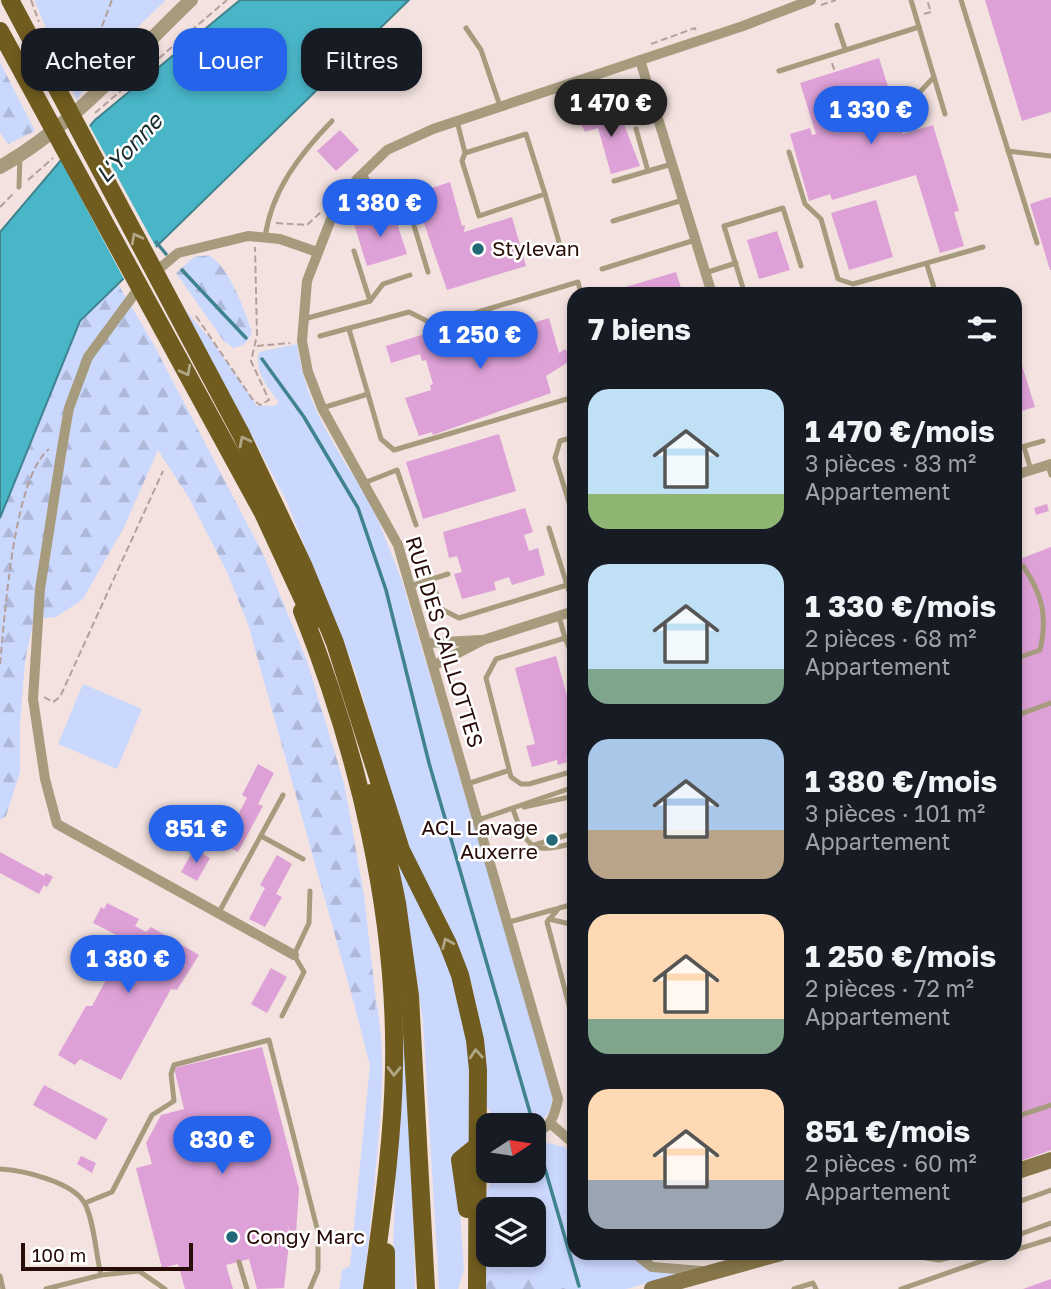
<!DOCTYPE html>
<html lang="fr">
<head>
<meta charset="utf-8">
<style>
  body { margin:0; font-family:"Golos Text",sans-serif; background:#20242c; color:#f1f3f6; height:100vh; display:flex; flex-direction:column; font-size:26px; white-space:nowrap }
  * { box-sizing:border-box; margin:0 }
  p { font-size:23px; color:#9ea1a6 }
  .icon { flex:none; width:38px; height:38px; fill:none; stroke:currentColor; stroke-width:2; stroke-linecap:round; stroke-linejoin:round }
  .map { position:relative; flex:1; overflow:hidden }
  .side { position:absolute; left:567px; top:287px; width:455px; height:973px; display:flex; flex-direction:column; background:#171b24; border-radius:21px; box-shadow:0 4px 10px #0003 }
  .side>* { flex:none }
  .top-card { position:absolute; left:21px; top:28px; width:441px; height:63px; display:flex; gap:14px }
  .needle { width:46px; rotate:78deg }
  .tools { position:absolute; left:476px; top:1113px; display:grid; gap:14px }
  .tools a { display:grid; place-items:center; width:70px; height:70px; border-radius:14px; background:#171b24; box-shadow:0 4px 10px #0003; font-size:35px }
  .scale { position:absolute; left:21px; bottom:18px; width:172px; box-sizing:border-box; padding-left:7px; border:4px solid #280c08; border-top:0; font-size:19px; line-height:24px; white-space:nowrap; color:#280c08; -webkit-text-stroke:5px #fff; paint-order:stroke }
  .price { position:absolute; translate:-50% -60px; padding:0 16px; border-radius:24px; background:#2563eb; color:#fff; font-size:23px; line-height:46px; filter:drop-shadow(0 2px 4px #0008) }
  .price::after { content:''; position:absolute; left:50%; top:42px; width:21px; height:16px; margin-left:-10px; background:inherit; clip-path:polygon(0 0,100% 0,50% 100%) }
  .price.on { background:#222; color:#fff }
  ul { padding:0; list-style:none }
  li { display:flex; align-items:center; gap:21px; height:175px; padding:0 21px }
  li span { display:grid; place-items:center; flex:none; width:196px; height:140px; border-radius:21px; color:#555 }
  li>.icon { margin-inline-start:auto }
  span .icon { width:84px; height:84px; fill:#fffc; stroke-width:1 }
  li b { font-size:30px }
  h2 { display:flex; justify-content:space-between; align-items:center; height:84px; padding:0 21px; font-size:30px }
  .pill { padding:0 24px; border-radius:21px; background:#171b24; box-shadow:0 4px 10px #0003; font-size:24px; line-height:63px }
  .pill.on { background:#2563eb; color:#fff }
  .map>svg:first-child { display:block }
</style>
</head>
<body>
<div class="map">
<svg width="1051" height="1289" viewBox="0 0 1051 1289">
  <defs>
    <pattern id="forest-firs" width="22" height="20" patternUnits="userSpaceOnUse" patternTransform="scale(1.75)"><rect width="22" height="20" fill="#cbd8fe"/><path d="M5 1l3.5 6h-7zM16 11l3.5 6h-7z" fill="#aeb8d8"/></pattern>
  </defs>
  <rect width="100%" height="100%" fill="#f3e2df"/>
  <g fill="#cbd8fe" fill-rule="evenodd">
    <path d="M34,0H166L100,63L77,100Z"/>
    <path d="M185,310L212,341L257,406H274L279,402C267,386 254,372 259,352L297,344C306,410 338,448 370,504C382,527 391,554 401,578L553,1093C552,1098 552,1105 550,1110C538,1135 502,1128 487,1108L479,1018L471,982L447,921L414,860L400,822L355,671L286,500Z"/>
    <path d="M83,684L142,709L117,769L58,744Z"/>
    <path d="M397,854L450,960L474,1074L470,1142L459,1149L456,1157L464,1269L458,1289H439L423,1021Z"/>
    <path d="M394,946C409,1060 413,1174 415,1289H392L397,1119Z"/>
    <path d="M376,1000C387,1056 381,1110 376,1166C372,1207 369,1248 363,1289H339L342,1270L350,1266L370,1066L355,1007L374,1023Z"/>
    <path d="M548,1143L564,1147L574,1155V1253H629L634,1259L680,1274L626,1289H486C485,1253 474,1201 497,1171H534V1146ZM488,1209H534V1255H488Z"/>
  </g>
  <g fill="url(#forest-firs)">
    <path d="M0,62L35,131L8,144L0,133Z"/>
    <path d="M209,255C232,271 242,306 252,331C248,342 244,346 233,348L223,340L176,273L194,257Z"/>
    <path d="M118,284L154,345L264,556L307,661L344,783L364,895L376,1000L374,1024L355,1007L248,624L227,572L189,498L158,450L124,527L83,599L56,617L34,619L25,661L20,725V772L6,816L0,820V518L80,321Z"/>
    <path d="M487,1268L531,1277L566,1289H486Z"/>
  </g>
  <path fill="#49b6c8" stroke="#3f838e" stroke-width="2" d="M240,0H409L80,321L0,518V232L95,120Z"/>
  <path fill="#f3e2df" d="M88,123L157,249L125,281L59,157Z"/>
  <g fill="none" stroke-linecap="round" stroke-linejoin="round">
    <g stroke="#3f838e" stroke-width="3.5">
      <path d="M156,242L166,254"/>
      <path d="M182,270L246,338"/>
      <path d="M262,359L304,417L358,508L386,590L429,763L533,1123"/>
      <path d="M539,1148L579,1286"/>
    </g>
  </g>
  <g fill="#dea1d7">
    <path d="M985,0H1051V112L1022,121Z"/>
    <path d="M879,58L903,134L933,125L959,211L954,212L964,246L940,253L916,175L832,200L830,194L809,201L790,134L810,128L812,135L816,134L800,83Z"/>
    <path d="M597,107L617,121L622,119L640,166L611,174L598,128L585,132L578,118L579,113Z"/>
    <path d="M340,130L359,150L336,171L317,151Z"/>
    <path d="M450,182L462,226L465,225L464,232L512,217L526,266L447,290L414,194Z"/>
    <path d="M1051,197V270H1050L1030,204Z"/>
    <path d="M876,200L893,257L849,270L831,213Z"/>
    <path d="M393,211L407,254L367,266L354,224Z"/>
    <path d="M777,231L790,270L759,279L747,240Z"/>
    <path d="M676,272L683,294H605V293Z"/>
    <path d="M508,318H520L523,326L549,318L559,353L565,349L573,359L546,376L551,393L433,435L432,432L419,436L405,398L431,390L430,385L433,384L426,360L422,361L420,354L391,363L386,346L444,328L446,325H465L461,329L463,336L506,323Z"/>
    <path d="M1015,343L1035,407L1015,413Z"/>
    <path d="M499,434L516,491L423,519L406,462Z"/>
    <path d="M1047,504L1049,511L1036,515L1034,508Z"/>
    <path d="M525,508L533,532L524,535L529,551L538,548L545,575L512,585L509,577L494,582L496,590L462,599L454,574L462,572L457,556L449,558L443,532Z"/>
    <path d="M1051,547V1150L1015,1163V561Z"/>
    <path d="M556,656L574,721V755L566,757L567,762L558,765L557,760L532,767L526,746L535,744L515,668Z"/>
    <path d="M258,764L274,773L258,804L263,806L238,852L222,844L247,798L242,795Z"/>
    <path d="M194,849L210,858L197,881L181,872Z"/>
    <path d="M0,852L44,876L46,873L53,877L47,887L44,885L39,894L0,873Z"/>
    <path d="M277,855L292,864L276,894L282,897L265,927L249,919L265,888L260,885Z"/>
    <path d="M107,903L139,919L135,926L146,932L151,927L199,955L177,990L171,989L121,1080L80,1059L75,1065L58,1055L86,1006H92L120,954L116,952L124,939L93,923L101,907L104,909Z"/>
    <path d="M271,968L287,977L267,1013L251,1004Z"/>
    <path d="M262,1047L299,1189L296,1234L291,1235L287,1223L290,1235L284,1288L257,1289L249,1259L226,1265L233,1289H185L178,1264L162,1268L136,1168L152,1164L146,1143L161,1115L184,1109L174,1068Z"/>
    <path d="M44,1085L108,1119L96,1140L33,1105Z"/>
    <path d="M81,1156L96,1163L92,1173L77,1164Z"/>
    <path d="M1051,1279V1289H1023Z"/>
  </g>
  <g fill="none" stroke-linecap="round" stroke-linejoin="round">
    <g stroke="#b39f9b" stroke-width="2" stroke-dasharray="7 3.5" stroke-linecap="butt">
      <path d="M31,0L39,22"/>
      <path d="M821,5L836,0"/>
      <path d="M924,14L931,12L927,0"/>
      <path d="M651,44L695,28L696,31"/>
      <path d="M832,63L835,72"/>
      <path d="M94,77L92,52L112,0"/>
      <path d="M95,113L227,0"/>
      <path d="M28,180L53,158"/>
      <path d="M0,207L14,193"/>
      <path d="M276,223L307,225L321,212"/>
      <path d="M196,316L253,400L260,405L269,400L251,361L257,335L255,247"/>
      <path d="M257,346L290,343"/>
      <path d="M0,664C5,617 13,478 49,449"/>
      <path d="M44,697L53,702L60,697L163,471"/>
    </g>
    <g stroke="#a69b7d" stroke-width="5">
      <path d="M911,0L945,114"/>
      <path d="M961,0L1037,243"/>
      <path d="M837,25L845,49"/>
      <path d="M466,28L481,50L500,106"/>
      <path d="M779,71L919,27"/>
      <path d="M596,74L604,96L627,99L633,120"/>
      <path d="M921,118L915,97L934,77"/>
      <path d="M457,121L465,153L462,161L479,216L545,194L526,134L465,153"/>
      <path d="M636,129L648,171"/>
      <path d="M1008,151L1051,156"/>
      <path d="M789,152L805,204L821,219L838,279L853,284L983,247"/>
      <path d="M364,172L380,212"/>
      <path d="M614,181L672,164"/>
      <path d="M19,187L20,155"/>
      <path d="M545,194L563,256"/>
      <path d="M405,196L428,272"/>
      <path d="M613,221L683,200"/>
      <path d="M265,238C271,191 300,154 332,121"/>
      <path d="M354,251L370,301"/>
      <path d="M927,265L936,294"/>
      <path d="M602,269L695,240"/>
      <path d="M705,273L736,263"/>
      <path d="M743,288L724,226L783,208L801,266"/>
      <path d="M304,319L370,301L383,284L410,275"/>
      <path d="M320,336L409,312L435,325L578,282L581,294"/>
      <path d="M368,394L381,439L394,450L574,397"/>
      <path d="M322,408L368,394L349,329"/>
      <path d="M574,437L560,441L555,458L574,518"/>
      <path d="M1024,447L1031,470"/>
      <path d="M1015,449L1043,441"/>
      <path d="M1048,465L1051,475"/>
      <path d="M364,483L397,470L416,525"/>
      <path d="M549,528L574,607"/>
      <path d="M1015,566H1023C1042,594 1048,616 1040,650L1015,659"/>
      <path d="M432,579L441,609L459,618L567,585"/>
      <path d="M410,586L448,574"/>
      <path d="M559,617L565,638"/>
      <path d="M574,659L565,638L496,659L486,678L511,777L521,784H529L574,771"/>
      <path d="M1015,700L1020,714L1051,703"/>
      <path d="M467,784L507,771"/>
      <path d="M524,807L574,796"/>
      <path d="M513,809C527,850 533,854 574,843"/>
      <path d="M478,820L574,787"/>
      <path d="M261,836L303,859"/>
      <path d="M531,846L574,833"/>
      <path d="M574,904L559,908L547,922L574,1024"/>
      <path d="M218,914L283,795"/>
      <path d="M549,919L574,925"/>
      <path d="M506,923L556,909"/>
      <path d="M282,1016L304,972L294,955L309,923L310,891"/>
      <path d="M1015,1117L1051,1105"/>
      <path d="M0,1169C22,1170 74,1182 85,1204C94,1221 96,1255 101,1275"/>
      <path d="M85,1203L112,1192L152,1115L174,1101L171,1074L174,1065L269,1040L318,1232V1270L310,1289"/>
      <path d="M1015,1203L1051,1190"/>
      <path d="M1015,1236L1051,1223"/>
      <path d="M1015,1250L1051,1239"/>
      <path d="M896,1253L939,1260L968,1253"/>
      <path d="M239,1262L247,1289"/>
      <path d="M0,1276L3,1289"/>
      <path d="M46,1289L101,1275L139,1271L165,1289"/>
      <path d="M794,1289L813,1283L816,1289"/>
      <path d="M901,1289L1005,1253"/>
    </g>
    <g stroke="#a69b7d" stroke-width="10">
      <path d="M640,60L712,294"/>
      <path d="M153,274L178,253L248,236L280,239L317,252"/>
      <path d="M141,285L88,357L69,408L62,448L40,589L33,699L45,779L57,824L294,955"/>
      <path d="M1015,475L1051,464"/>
      <path d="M427,643L480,640"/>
      <path d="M433,666L483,640L574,611"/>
      <path d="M550,1123L574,1144"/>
      <path d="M534,1133C551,1129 555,1114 558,1099L398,545L322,408L308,372L302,341L307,281L333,214L357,179L387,150L433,129L743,26L811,0"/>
      <path d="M634,1253L652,1267L702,1271"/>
    </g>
    <path stroke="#a69b7d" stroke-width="14" d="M0,167C73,126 131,57 191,0"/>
    <g stroke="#877649" stroke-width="16">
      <path d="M1015,1172L1051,1160"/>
      <path d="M652,1289L781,1253"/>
    </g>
    <g stroke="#705c1f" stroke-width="18">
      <path d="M10,0L241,434L303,565L335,643L401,850L448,944L460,975L475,1040L478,1070L477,1289"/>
      <path d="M0,31L263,513L313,621"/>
      <path d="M302,611C358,752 397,914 394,1067C393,1141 382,1215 372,1289"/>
      <path d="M371,793L383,840"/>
      <path d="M382,830L397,903L410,996L426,1289"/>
      <path d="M467,1209L460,1160L476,1147"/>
      <path d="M386,1252V1289"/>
    </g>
  </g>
  <defs><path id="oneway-chevron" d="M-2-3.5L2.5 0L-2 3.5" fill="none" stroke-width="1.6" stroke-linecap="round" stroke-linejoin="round" transform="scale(1.75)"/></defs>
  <g stroke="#b0a584">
    <use href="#oneway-chevron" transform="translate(136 238) rotate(-118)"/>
    <use href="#oneway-chevron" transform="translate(186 371) rotate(62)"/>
    <use href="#oneway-chevron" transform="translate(244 441) rotate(-117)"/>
    <use href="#oneway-chevron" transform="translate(447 943) rotate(-114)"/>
    <use href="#oneway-chevron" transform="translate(476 1054) rotate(-94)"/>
    <use href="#oneway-chevron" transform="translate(394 1071) rotate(91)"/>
  </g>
  <g fill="#206975" stroke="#fff" stroke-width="2.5">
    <circle cx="478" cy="249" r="7"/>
    <circle cx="552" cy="840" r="7"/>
    <circle cx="232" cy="1237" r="7"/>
  </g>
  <g text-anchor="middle" stroke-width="5" stroke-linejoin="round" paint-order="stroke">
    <g font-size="21" fill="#280c08" stroke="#fff" text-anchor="start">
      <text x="492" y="256">Stylevan</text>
      <text x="538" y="835" text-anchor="end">ACL Lavage<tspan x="538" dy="24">Auxerre</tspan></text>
      <text x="246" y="1244">Congy Marc</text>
    </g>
    <g font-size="21" fill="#280c08" stroke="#fff">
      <text transform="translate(444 642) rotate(73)" y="7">RUE DES CAILLOTTES</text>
    </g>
    <g font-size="23" font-style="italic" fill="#192d30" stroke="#fff">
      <text transform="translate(129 148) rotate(-47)" y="8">L'Yonne</text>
    </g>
  </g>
</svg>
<div class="tools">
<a><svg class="needle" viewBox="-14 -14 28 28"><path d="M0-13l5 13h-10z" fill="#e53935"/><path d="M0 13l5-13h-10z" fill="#9ea1a6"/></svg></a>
<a><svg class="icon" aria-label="layers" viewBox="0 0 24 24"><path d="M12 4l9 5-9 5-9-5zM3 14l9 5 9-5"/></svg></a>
</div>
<div class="scale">100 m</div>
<b class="price on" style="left:611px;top:139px">1 470 €</b>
<b class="price" style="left:871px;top:146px">1 330 €</b>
<b class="price" style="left:380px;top:239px">1 380 €</b>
<b class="price" style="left:480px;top:371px">1 250 €</b>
<b class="price" style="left:196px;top:865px">851 €</b>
<b class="price" style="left:128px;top:995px">1 380 €</b>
<b class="price" style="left:222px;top:1176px">830 €</b>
<div class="top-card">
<a class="pill">Acheter</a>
<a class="pill on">Louer</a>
<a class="pill">Filtres</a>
</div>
<section class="side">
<h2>7 biens<svg class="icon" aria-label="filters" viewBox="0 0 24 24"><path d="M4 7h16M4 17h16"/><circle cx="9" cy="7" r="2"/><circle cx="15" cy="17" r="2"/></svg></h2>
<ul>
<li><span style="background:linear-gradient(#bfe0f5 75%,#8fb573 0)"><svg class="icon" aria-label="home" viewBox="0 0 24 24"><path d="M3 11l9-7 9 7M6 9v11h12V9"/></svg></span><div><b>1 470 €/mois</b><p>3 pièces · 83 m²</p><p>Appartement</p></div></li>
<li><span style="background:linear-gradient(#bfe0f5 75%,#7fa58c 0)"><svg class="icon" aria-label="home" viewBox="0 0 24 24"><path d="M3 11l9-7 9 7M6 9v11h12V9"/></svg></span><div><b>1 330 €/mois</b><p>2 pièces · 68 m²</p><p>Appartement</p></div></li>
<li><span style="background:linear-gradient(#a9c7e8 65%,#b9a48a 0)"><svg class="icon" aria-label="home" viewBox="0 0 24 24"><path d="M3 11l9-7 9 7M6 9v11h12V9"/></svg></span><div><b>1 380 €/mois</b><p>3 pièces · 101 m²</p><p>Appartement</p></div></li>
<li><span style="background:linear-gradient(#ffd9b3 75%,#7fa58c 0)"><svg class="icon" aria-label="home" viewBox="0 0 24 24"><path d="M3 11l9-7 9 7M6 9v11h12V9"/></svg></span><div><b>1 250 €/mois</b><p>2 pièces · 72 m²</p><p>Appartement</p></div></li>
<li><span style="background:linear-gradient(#ffd9b3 65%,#9aa5b1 0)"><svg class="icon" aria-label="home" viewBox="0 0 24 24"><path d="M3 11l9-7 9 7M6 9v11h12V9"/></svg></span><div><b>851 €/mois</b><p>2 pièces · 60 m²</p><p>Appartement</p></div></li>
</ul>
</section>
</div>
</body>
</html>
